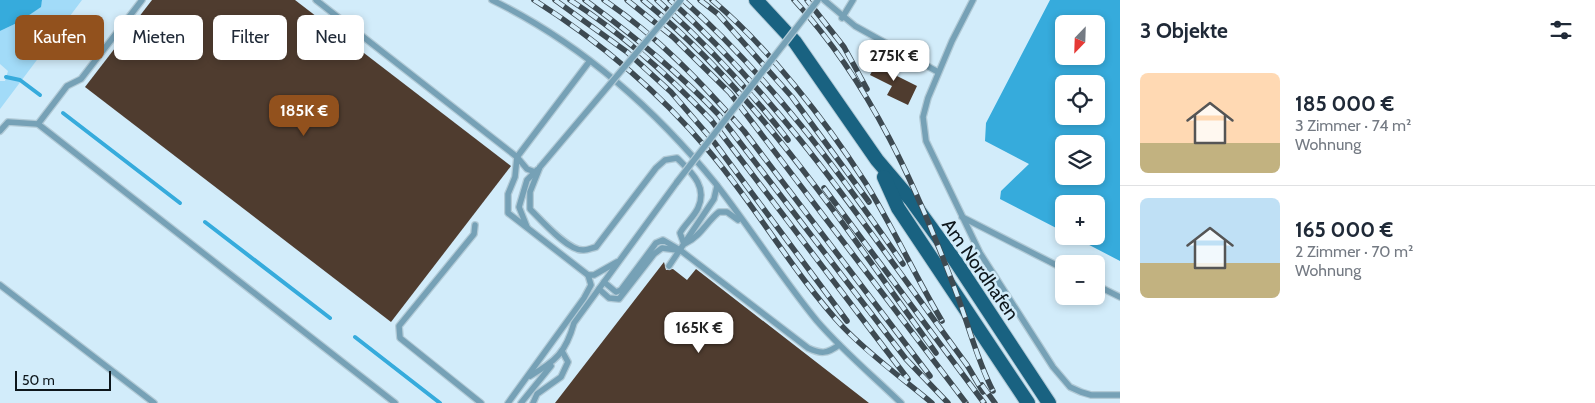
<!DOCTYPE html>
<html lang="de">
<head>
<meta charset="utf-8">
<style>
  body { margin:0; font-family:Cabin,sans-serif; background:#f2f2f3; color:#1f2937; height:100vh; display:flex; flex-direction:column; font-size:19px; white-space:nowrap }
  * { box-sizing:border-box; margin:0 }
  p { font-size:16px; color:#747a83 }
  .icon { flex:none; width:28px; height:28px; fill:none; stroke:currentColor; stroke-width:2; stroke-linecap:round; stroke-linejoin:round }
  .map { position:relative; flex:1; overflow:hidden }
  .drawer { display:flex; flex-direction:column; background:#fff; width:475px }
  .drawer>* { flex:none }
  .banner { position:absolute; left:15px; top:15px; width:475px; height:45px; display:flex; gap:10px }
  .needle { width:32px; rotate:203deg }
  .controls { position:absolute; left:1055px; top:15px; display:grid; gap:10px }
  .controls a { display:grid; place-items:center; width:50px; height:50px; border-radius:8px; background:#fff; box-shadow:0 2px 8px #0003; font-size:25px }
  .scale { position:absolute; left:15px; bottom:12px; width:96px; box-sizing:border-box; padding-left:5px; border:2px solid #0d161b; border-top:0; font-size:14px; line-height:18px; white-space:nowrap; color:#0d161b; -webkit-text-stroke:4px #d2ecfa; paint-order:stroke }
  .price { position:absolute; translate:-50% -42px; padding:0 11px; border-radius:10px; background:#fff; color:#222; font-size:16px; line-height:32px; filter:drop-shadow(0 1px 2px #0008) }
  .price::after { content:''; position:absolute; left:50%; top:30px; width:15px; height:11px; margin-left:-8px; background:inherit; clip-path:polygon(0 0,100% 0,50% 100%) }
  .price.active { background:#92511d; color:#fff }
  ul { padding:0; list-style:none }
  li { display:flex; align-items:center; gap:15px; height:125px; padding:0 20px }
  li+li { border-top:1px solid #e0e1e3 }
  li span { display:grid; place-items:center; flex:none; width:140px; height:100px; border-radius:8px; color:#555 }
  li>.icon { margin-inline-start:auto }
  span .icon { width:60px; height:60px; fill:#fffc; stroke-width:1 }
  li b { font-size:21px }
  h2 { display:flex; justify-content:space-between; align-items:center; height:60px; padding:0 20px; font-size:21px }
  .tag { padding:0 18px; border-radius:8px; background:#fff; box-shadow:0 2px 8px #0003; font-size:18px; line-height:45px }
  .tag.active { background:#92511d; color:#fff }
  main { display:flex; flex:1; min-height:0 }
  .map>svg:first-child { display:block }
</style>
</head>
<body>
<main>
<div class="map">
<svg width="1120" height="403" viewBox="0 0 1120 403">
  <rect width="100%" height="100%" fill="#d2ecfa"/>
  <path fill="#a2dbf8" d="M42,0H82L0,109V81H5L8,71L0,64V31L19,22L40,7Z"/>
  <g fill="#36abdc" fill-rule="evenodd">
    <path d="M0,0H42L41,7L19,22L0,31Z"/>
    <path d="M1050,0H1120V261L1072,236H1096V204H1064V232L1000,199L1001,191L1029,164L985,141L986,123ZM1064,24H1096V56H1064ZM1064,84H1096V116H1064ZM1064,144H1096V176H1064Z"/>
  </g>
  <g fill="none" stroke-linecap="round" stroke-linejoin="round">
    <g stroke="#36abdc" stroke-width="4">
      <path d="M6,77L20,80L40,95"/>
      <path d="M63,113L180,203"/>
      <path d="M205,222L330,318"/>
      <path d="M355,337L440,403"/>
    </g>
  </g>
  <g fill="#4f3c2f">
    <path d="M152,0H295L511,166L391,322L85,87Z"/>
    <path d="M878,60L899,70L897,76L917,86L908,105L887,95L892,86L870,75Z"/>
    <path d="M664,262L666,270L673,269L687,280L696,269L869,403H555Z"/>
  </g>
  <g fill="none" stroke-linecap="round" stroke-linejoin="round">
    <defs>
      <g id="service">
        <path d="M316,0L517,157L527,169L535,172"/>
        <path d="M492,0C580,43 655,109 716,184C751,229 781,277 817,321C843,351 873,376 901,403"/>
        <path d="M824,0L855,26L938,72"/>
        <path d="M973,0L952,41L928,98L923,117L926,141L980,253L1053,367L1070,387L1081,392L1091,395H1120"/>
        <path d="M842,18L853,0"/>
        <path d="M38,124L67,86L81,79L142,0"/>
        <path d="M0,131L8,122L38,124L395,403"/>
        <path d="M540,167L530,192V209C541,220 569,252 584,250C588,250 592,248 596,247L656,168L665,160L677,158C691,172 708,186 698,208C694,217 685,224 680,233L684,244"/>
        <path d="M962,217L1064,269"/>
        <path d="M475,225L474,234L399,326L400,338L481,403"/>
        <path d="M527,227L519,207L527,180L537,170"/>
        <path d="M686,243C702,235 706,222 719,212H727L738,220"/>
        <path d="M669,266L714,199L717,186"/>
        <path d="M588,275H594L617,262"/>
        <path d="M604,282L616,292L621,290L656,243L663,240L680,250L808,348C821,354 827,354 839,345"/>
        <path d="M0,285L154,403"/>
        <path d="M1096,285L1120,297"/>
        <path d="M599,289L609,298L619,299L654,254L662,248L677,250"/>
        <path d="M530,376C556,361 566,352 574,323L677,182"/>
        <path d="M508,403L584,298L591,285L588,275L508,213V194L515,177L517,157L589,62"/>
        <path d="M521,403L551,366"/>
        <path d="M533,403L537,394L561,377L568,362L562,351"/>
      </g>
      <g id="primary">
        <path d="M756,0L795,42L877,160L911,200L956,262L1049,403"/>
        <path d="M884,177L898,208L1028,403"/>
      </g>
    </defs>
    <use href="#service" stroke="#b2cad6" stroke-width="8"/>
    <use href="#primary" stroke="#b2cad6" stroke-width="16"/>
    <use href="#service" stroke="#76a1b6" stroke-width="5.5"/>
    <use href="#primary" stroke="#196281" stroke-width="14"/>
    <defs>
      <g id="rail">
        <path d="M534,0C599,41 658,91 708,150C756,206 793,273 843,327C870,355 902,378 932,403"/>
        <path d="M555,0L627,52L671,92L714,142L847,321"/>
        <path d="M570,0C623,34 668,75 711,120L908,379"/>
        <path d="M585,0C633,35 678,72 719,115L906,359L948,403"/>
        <path d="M604,0C657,36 702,83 744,131L930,376"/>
        <path d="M627,0L673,37L730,93L966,403"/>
        <path d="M643,0C762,97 846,230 936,353"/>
        <path d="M657,0C705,43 749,89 788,140"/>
        <path d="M670,0C787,105 874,239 967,365L983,392"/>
        <path d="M683,0C769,76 838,170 903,264"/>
        <path d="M700,0L718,14L792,97L869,202"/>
        <path d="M712,0C769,48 825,120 865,182C893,227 915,276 942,321"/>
        <path d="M794,0C871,83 917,188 956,292C969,326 977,360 993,391"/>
        <path d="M807,0L844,47L867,89"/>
        <path d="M824,188L984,403"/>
        <path d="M982,385L995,403"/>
      </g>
    </defs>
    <use href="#rail" stroke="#3d4a52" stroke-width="5.5"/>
    <use href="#rail" stroke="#d2ecfa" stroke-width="4" stroke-dasharray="11" stroke-linecap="butt"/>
    <defs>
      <g id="service-bridge">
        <path d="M540,167L681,0"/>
        <path d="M677,182L818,0"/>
      </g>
    </defs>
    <use href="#service-bridge" stroke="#b2cad6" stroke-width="8" stroke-linecap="butt"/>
    <use href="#service-bridge" stroke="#76a1b6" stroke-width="5.5"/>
  </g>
  <g text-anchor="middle" stroke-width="5" stroke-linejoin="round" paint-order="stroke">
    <g font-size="19" fill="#0d161b" stroke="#d2ecfa">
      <text transform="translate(981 269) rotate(55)" y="7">Am Nordhafen</text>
    </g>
  </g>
</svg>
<div class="controls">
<a><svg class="needle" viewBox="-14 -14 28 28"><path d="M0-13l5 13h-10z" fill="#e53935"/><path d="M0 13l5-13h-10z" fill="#747a83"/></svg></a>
<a><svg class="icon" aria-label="locate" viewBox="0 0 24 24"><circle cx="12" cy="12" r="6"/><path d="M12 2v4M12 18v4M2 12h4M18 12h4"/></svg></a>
<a><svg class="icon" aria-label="layers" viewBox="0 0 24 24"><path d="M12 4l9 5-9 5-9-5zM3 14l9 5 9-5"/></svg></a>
<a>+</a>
<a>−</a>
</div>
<div class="scale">50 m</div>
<b class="price" style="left:894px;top:82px">275K €</b>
<b class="price active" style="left:304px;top:137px">185K €</b>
<b class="price" style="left:699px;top:354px">165K €</b>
<div class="banner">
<a class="tag active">Kaufen</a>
<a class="tag">Mieten</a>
<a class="tag">Filter</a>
<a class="tag">Neu</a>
</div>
</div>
<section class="drawer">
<h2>3 Objekte<svg class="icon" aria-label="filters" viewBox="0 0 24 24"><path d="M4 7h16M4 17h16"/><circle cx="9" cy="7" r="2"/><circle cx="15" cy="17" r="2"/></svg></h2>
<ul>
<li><span style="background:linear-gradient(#ffd9b3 70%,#c2b280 0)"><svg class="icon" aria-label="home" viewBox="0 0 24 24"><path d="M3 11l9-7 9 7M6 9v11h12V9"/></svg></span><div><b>185 000 €</b><p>3 Zimmer · 74 m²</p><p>Wohnung</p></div></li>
<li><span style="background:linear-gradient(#bfe0f5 65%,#c2b280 0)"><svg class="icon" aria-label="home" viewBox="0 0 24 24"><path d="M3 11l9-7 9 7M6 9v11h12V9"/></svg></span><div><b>165 000 €</b><p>2 Zimmer · 70 m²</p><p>Wohnung</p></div></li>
</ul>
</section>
</main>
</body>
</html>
